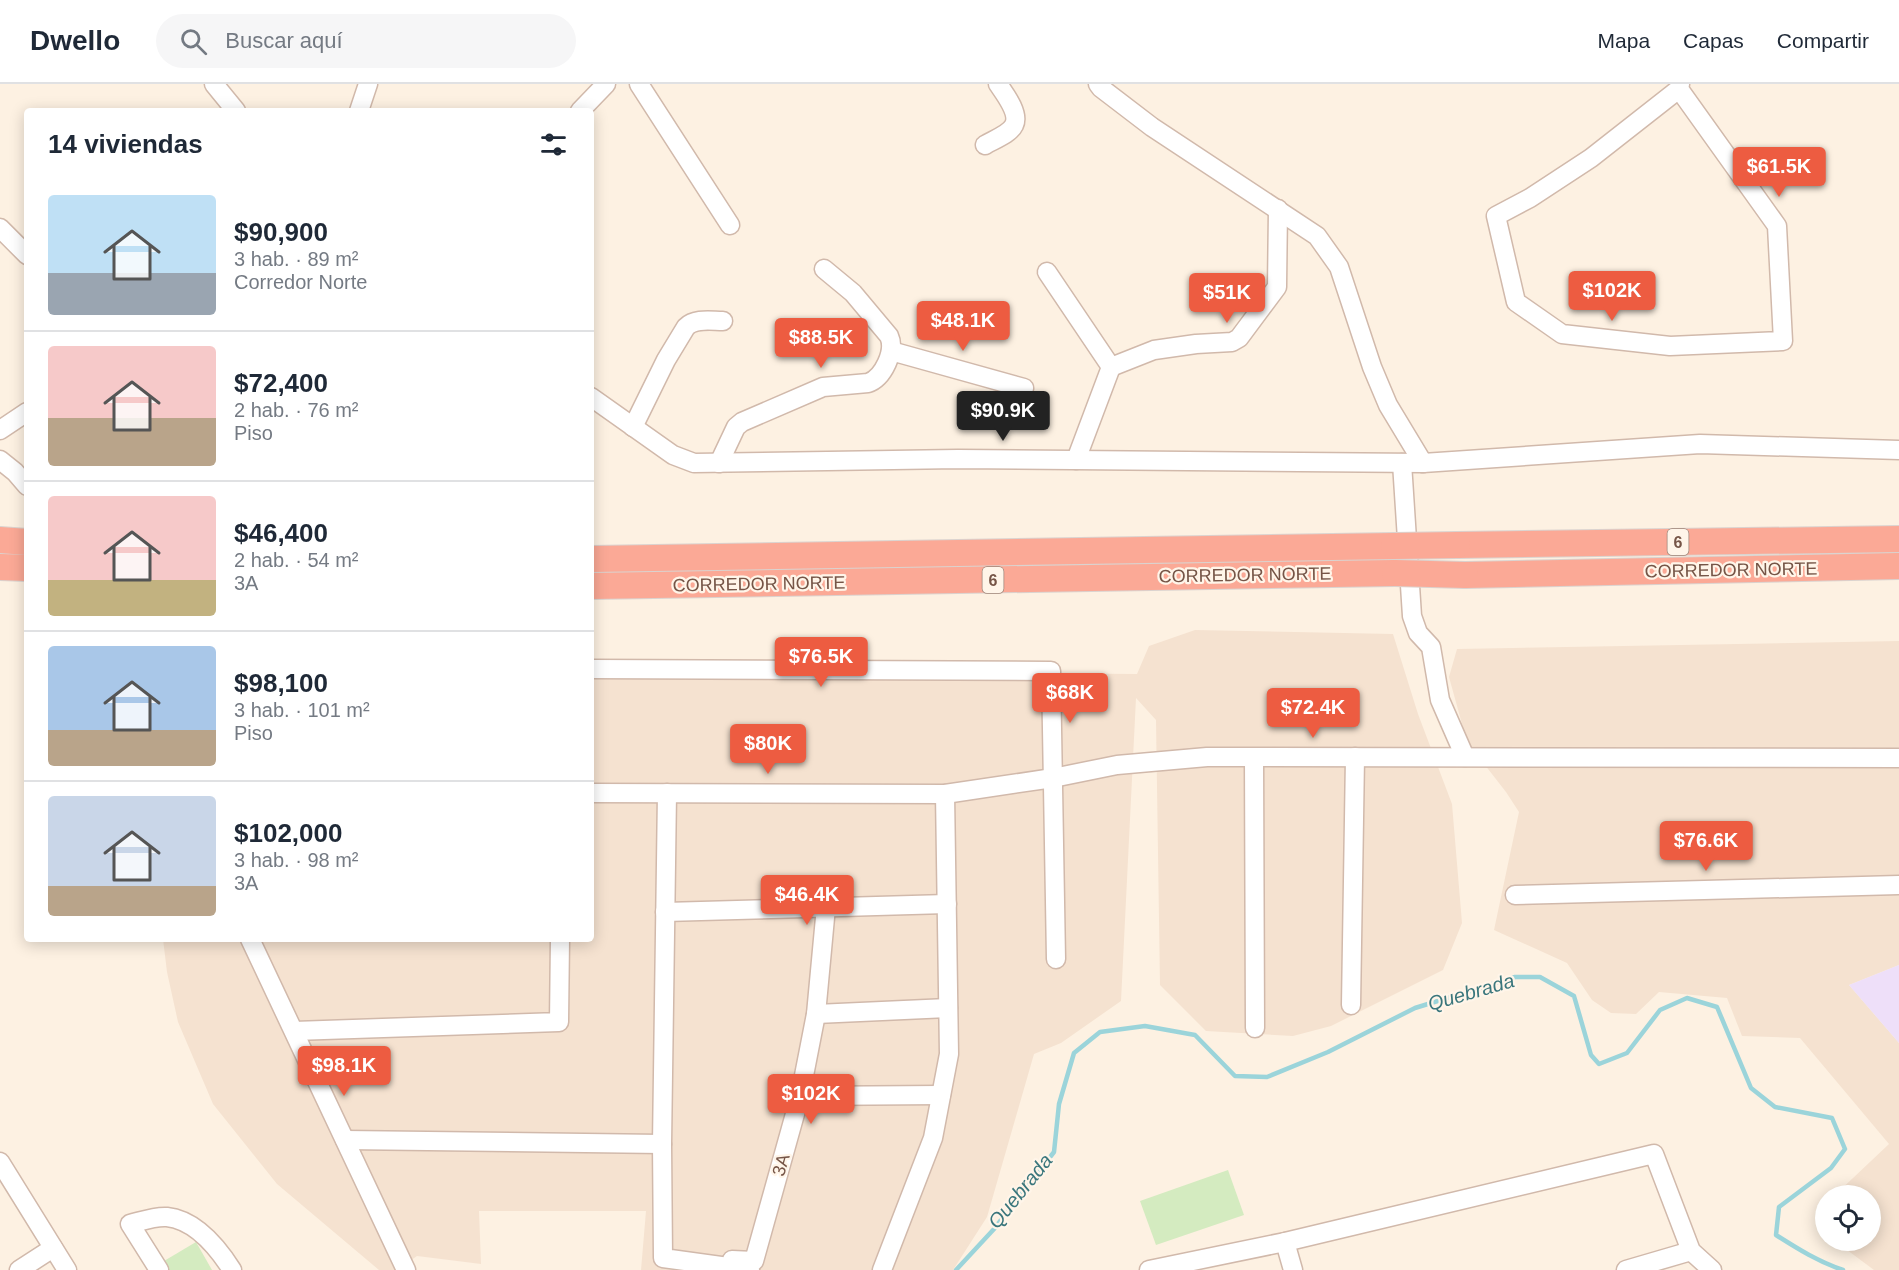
<!DOCTYPE html>
<html lang="es">
<head>
<meta charset="utf-8">
<style>
  body { margin:0; font-family:Helvetica,sans-serif; background:#f6f6f7; color:#1f2937; height:100vh; display:flex; flex-direction:column; font-size:22px; white-space:nowrap }
  * { box-sizing:border-box; margin:0 }
  p { font-size:20px; color:#747a83 }
  .icon { flex:none; width:33px; height:33px; fill:none; stroke:currentColor; stroke-width:2; stroke-linecap:round; stroke-linejoin:round }
  .map { position:relative; flex:1; overflow:hidden }
  .side { position:absolute; left:24px; top:24px; width:570px; height:834px; display:flex; flex-direction:column; background:#fff; border-radius:6px; box-shadow:0 3px 15px #0003 }
  .side>* { flex:none }
  .fabs { position:absolute; left:1815px; top:1101px; display:grid; gap:12px }
  .fabs a { display:grid; place-items:center; width:66px; height:66px; border-radius:50%; background:#fff; box-shadow:0 3px 15px #0003; font-size:30px }
  .price { position:absolute; translate:-50% -51px; padding:0 14px; border-radius:6px; background:#ed5c41; color:#fff; font-size:20px; line-height:39px; filter:drop-shadow(0 2px 3px #0008) }
  .price::after { content:''; position:absolute; left:50%; top:36px; width:18px; height:14px; margin-left:-9px; background:inherit; clip-path:polygon(0 0,100% 0,50% 100%) }
  .price.active { background:#222; color:#fff }
  ul { padding:0; list-style:none }
  li { display:flex; align-items:center; gap:18px; height:150px; padding:0 24px }
  li+li { border-top:2px solid #e0e1e3 }
  li span { display:grid; place-items:center; flex:none; width:168px; height:120px; border-radius:6px; color:#555 }
  li>.icon { margin-inline-start:auto }
  span .icon { width:72px; height:72px; fill:#fffc; stroke-width:1 }
  li b { font-size:26px }
  h2 { display:flex; justify-content:space-between; align-items:center; height:72px; padding:0 24px; font-size:26px }
  header { display:flex; align-items:center; gap:36px; box-sizing:border-box; height:84px; padding:0 30px; background:#fff; border-bottom:2px solid #e0e1e3 }
  header strong { font-size:28px }
  nav { display:flex; gap:33px; margin-inline-start:auto; font-size:21px }
  .search { width:420px; height:54px; background:#f6f6f7; display:flex; align-items:center; gap:15px; box-sizing:border-box; padding:0 21px; border-radius:33px; color:#747a83; font-size:22px }
  .map>svg:first-child { display:block }
</style>
</head>
<body>
<header>
<strong>Dwello</strong>
<div class="search"><svg class="icon" aria-label="search" viewBox="0 0 24 24"><circle cx="10" cy="10" r="6"/><path d="M15 15l6 6"/></svg>Buscar aquí</div>
<nav><a>Mapa</a><a>Capas</a><a>Compartir</a></nav>
</header>
<div class="map">
<svg width="1899" height="1186" viewBox="0 0 1899 1186">
  <rect width="100%" height="100%" fill="#fdf1e2"/>
  <g fill="#f5e2d0">
    <path d="M1195,546L1393,550L1418,630L1452,720L1462,839L1443,886L1331,942L1293,952L1206,947L1160,901L1156,636L1136,614L1121,917L1061,959L1034,970L987,1133L953,1186H641L646,1127H479L481,1180L417,1172L397,1186H379L277,1100L213,1020L178,938L167,888L163,855H591V586L1137,590L1149,562Z"/>
    <path d="M1899,557V881L1849,901L1899,959V1186H1874L1835,1157L1870,1156V1112L1835,1111L1889,1060L1800,954L1742,952L1727,914L1659,908L1636,930L1611,929L1592,916L1567,879L1494,846L1519,728L1506,708L1467,658L1449,593L1457,565Z"/>
  </g>
  <path fill="#eedff9" d="M1899,881V959L1849,901Z"/>
  <g fill="#d4ebc0">
    <path d="M1228,1086L1244,1131L1156,1161L1140,1117Z"/>
    <path d="M196,1158L212,1186H169L164,1177Z"/>
  </g>
  <g fill="none" stroke-linecap="round" stroke-linejoin="round">
    <path stroke="#9bd4da" stroke-width="4.5" d="M956,1186L994,1145L1054,1068L1059,1020L1074,969L1100,948L1145,942L1195,951L1235,992L1267,993L1328,968L1415,924L1515,893H1540L1574,912L1591,971L1599,980L1627,969L1660,926L1687,914L1717,923L1751,1004L1775,1023L1832,1034L1845,1065L1831,1084L1779,1123L1776,1151C1798,1165 1819,1178 1843,1186"/>
    <defs>
      <g id="minor">
        <path d="M214,0L236,27"/>
        <path d="M639,0L730,141"/>
        <path d="M1098,0L1101,4L1152,43L1317,152L1339,183L1372,283L1388,321L1423,379"/>
        <path d="M1679,5L1777,142L1783,257L1670,262L1562,250L1516,218L1496,132L1530,114L1591,74L1679,5L1680,0"/>
        <path d="M359,27L368,0"/>
        <path d="M580,27L606,0"/>
        <path d="M985,61C993,56 1010,50 1014,41C1020,29 1004,9 998,0"/>
        <path d="M0,144L27,171"/>
        <path d="M1047,188L1111,283L1076,376"/>
        <path d="M891,267L1024,304"/>
        <path d="M1111,283L1154,266L1196,260L1232,258L1239,254L1277,203L1278,125"/>
        <path d="M591,313L673,371L694,379L958,375L1423,379L1700,360L1899,366"/>
        <path d="M633,343L666,276L686,243C695,234 711,237 723,237"/>
        <path d="M0,346L27,328"/>
        <path d="M0,376L15,388L27,402"/>
        <path d="M719,379L736,343L742,338L823,303L868,299C883,294 896,267 889,252L853,209L824,185"/>
        <path d="M1402,379L1412,532L1418,549L1431,563L1440,616L1465,673"/>
        <path d="M591,585L1051,587L1056,875"/>
        <path d="M1254,674L1255,944"/>
        <path d="M591,709L945,710L1053,694L1117,681L1207,673L1899,674"/>
        <path d="M667,709L662,1060L663,1174L750,1186"/>
        <path d="M1515,811L1899,801"/>
        <path d="M665,828L947,820"/>
        <path d="M250,855L406,1186"/>
        <path d="M1351,921L1355,673"/>
        <path d="M816,930L948,924"/>
        <path d="M294,947L559,938L560,855"/>
        <path d="M800,1012L941,1011"/>
        <path d="M345,1056L662,1060"/>
        <path d="M0,1078L67,1186"/>
        <path d="M1285,1158L1293,1186"/>
        <path d="M732,1176L754,1177L800,1012L816,930L826,823"/>
        <path d="M19,1186L53,1164"/>
        <path d="M159,1186L130,1140C142,1137 155,1132 167,1133C195,1136 218,1164 232,1186"/>
        <path d="M882,1186L933,1054L949,970L945,710"/>
        <path d="M1149,1186L1285,1158L1654,1070L1691,1167L1712,1186"/>
        <path d="M1626,1186L1691,1167"/>
      </g>
      <g id="highway">
        <path d="M0,456L27,458"/>
        <path d="M1457,461L1899,455"/>
        <path d="M591,475L1394,462"/>
        <path d="M0,483L27,484"/>
        <path d="M1465,491L1899,482"/>
        <path d="M591,502L1395,489"/>
      </g>
    </defs>
    <use href="#minor" stroke="#d1b9ab" stroke-width="21"/>
    <use href="#highway" stroke="#dbd3cf" stroke-width="28"/>
    <use href="#minor" stroke="#fff" stroke-width="18"/>
    <use href="#highway" stroke="#fba996" stroke-width="26"/>
    <defs>
      <g id="highway-bridge">
        <path d="M1394,462L1457,461"/>
        <path d="M1395,489L1465,491"/>
      </g>
    </defs>
    <use href="#highway-bridge" stroke="#dbd3cf" stroke-width="28" stroke-linecap="butt"/>
    <use href="#highway-bridge" stroke="#fba996" stroke-width="26"/>
  </g>
  <g text-anchor="middle" stroke-width="4.5" stroke-linejoin="round" paint-order="stroke">
    <g fill="#fff5e9" stroke="#9f8578" stroke-width="1.5">
      <rect x="1667.5" y="445" width="21" height="26" rx="4.5"/>
      <rect x="982.5" y="483" width="21" height="26" rx="4.5"/>
    </g>
    <g font-size="16" font-weight="bold" fill="#765547">
      <text x="1678" y="464">6</text>
      <text x="993" y="502">6</text>
    </g>
    <g font-size="18" fill="#765547" stroke="#fff5e9">
      <text transform="translate(1731 486) rotate(-1)" y="6">CORREDOR NORTE</text>
      <text transform="translate(1245 491) rotate(-1)" y="6">CORREDOR NORTE</text>
      <text transform="translate(759 500) rotate(-1)" y="6">CORREDOR NORTE</text>
      <text transform="translate(781 1081) rotate(-74)" y="6">3A</text>
    </g>
    <g font-size="20" font-style="italic" fill="#3a767c" stroke="#fff5e9">
      <text transform="translate(1471 908) rotate(-16)" y="7">Quebrada</text>
      <text transform="translate(1020 1107) rotate(-51)" y="7">Quebrada</text>
    </g>
  </g>
</svg>
<div class="fabs">
<a><svg class="icon" aria-label="locate" viewBox="0 0 24 24"><circle cx="12" cy="12" r="6"/><path d="M12 2v4M12 18v4M2 12h4M18 12h4"/></svg></a>
</div>
<b class="price" style="left:1779px;top:114px">$61.5K</b>
<b class="price" style="left:1612px;top:238px">$102K</b>
<b class="price" style="left:1227px;top:240px">$51K</b>
<b class="price" style="left:963px;top:268px">$48.1K</b>
<b class="price" style="left:821px;top:285px">$88.5K</b>
<b class="price active" style="left:1003px;top:358px">$90.9K</b>
<b class="price" style="left:821px;top:604px">$76.5K</b>
<b class="price" style="left:1070px;top:640px">$68K</b>
<b class="price" style="left:1313px;top:655px">$72.4K</b>
<b class="price" style="left:768px;top:691px">$80K</b>
<b class="price" style="left:1706px;top:788px">$76.6K</b>
<b class="price" style="left:807px;top:842px">$46.4K</b>
<b class="price" style="left:344px;top:1013px">$98.1K</b>
<b class="price" style="left:811px;top:1041px">$102K</b>
<section class="side">
<h2>14 viviendas<svg class="icon" aria-label="filters" viewBox="0 0 24 24"><path d="M4 7h16M4 17h16"/><circle cx="9" cy="7" r="2"/><circle cx="15" cy="17" r="2"/></svg></h2>
<ul>
<li><span style="background:linear-gradient(#bfe0f5 65%,#9aa5b1 0)"><svg class="icon" aria-label="home" viewBox="0 0 24 24"><path d="M3 11l9-7 9 7M6 9v11h12V9"/></svg></span><div><b>$90,900</b><p>3 hab. · 89 m²</p><p>Corredor Norte</p></div></li>
<li><span style="background:linear-gradient(#f6c9c9 60%,#b9a48a 0)"><svg class="icon" aria-label="home" viewBox="0 0 24 24"><path d="M3 11l9-7 9 7M6 9v11h12V9"/></svg></span><div><b>$72,400</b><p>2 hab. · 76 m²</p><p>Piso</p></div></li>
<li><span style="background:linear-gradient(#f6c9c9 70%,#c2b280 0)"><svg class="icon" aria-label="home" viewBox="0 0 24 24"><path d="M3 11l9-7 9 7M6 9v11h12V9"/></svg></span><div><b>$46,400</b><p>2 hab. · 54 m²</p><p>3A</p></div></li>
<li><span style="background:linear-gradient(#a9c7e8 70%,#b9a48a 0)"><svg class="icon" aria-label="home" viewBox="0 0 24 24"><path d="M3 11l9-7 9 7M6 9v11h12V9"/></svg></span><div><b>$98,100</b><p>3 hab. · 101 m²</p><p>Piso</p></div></li>
<li><span style="background:linear-gradient(#c9d6e8 75%,#b9a48a 0)"><svg class="icon" aria-label="home" viewBox="0 0 24 24"><path d="M3 11l9-7 9 7M6 9v11h12V9"/></svg></span><div><b>$102,000</b><p>3 hab. · 98 m²</p><p>3A</p></div></li>
</ul>
</section>
</div>
</body>
</html>
